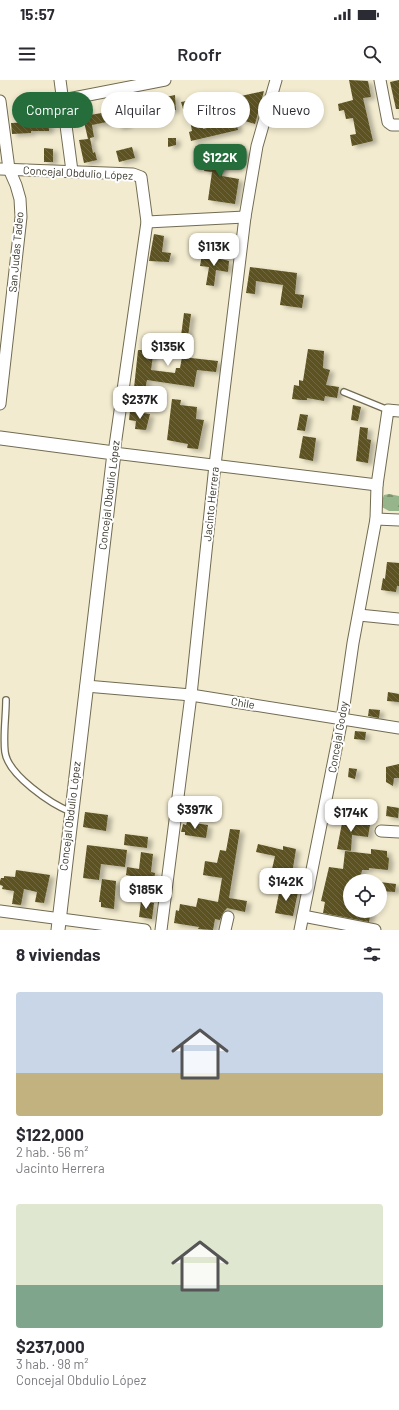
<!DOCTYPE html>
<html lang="es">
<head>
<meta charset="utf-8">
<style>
  body { margin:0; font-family:Barlow,sans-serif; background:#f7f7f7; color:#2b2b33; height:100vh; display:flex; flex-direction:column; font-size:15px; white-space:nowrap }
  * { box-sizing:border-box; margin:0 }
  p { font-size:13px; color:#7c7c81 }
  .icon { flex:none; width:22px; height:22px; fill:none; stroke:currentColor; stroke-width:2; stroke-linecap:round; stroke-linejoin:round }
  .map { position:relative; height:850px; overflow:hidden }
  .sheet { display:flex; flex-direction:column; background:#fff; flex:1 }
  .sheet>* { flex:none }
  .guide { position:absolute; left:12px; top:12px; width:375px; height:36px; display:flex; gap:8px }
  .tools { position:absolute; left:343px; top:794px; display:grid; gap:8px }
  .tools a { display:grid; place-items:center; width:44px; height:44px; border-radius:50%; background:#fff; box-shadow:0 2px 6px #0003; font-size:20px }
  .price { position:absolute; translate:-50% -34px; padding:0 9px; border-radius:8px; background:#fff; color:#222; font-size:13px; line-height:26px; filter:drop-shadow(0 1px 2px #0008) }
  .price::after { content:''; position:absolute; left:50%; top:24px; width:12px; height:9px; margin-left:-6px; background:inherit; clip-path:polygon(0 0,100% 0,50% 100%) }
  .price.on { background:#256e3b; color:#fff }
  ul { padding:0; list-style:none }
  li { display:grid; align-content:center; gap:8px; height:212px; padding:0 16px }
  li span { display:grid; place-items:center; height:124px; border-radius:4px; color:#555 }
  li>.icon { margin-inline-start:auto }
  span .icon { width:72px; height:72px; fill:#fffc; stroke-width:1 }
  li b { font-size:17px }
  h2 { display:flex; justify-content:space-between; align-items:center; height:48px; padding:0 16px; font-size:17px }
  .chip { padding:0 14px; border-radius:18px; background:#fff; box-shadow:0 2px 6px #0003; font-size:14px; line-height:36px }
  .chip.on { background:#256e3b; color:#fff }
  .status { display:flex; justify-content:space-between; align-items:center; height:28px; padding:0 20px; background:#fff; direction:ltr }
  .status svg { height:11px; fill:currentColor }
  header { display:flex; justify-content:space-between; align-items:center; height:52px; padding:0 16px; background:#fff; font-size:18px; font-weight:600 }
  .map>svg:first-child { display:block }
</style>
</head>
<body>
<div class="status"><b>15:57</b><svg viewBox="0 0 49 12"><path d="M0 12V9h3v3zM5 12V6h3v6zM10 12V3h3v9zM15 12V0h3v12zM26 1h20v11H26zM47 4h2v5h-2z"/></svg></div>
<header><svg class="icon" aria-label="menu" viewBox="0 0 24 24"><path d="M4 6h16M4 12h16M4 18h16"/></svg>Roofr<svg class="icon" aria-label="search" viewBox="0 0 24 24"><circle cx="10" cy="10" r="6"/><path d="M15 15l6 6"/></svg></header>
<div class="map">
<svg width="399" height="850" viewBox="0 0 399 850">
  <defs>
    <pattern id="forest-firs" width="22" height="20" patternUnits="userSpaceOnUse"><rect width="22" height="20" fill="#96b58a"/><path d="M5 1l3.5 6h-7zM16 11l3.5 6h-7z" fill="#7b9471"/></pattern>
    <pattern id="building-back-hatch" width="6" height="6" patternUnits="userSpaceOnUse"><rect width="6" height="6" fill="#5d5221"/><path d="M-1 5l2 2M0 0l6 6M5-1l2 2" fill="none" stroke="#716840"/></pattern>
    <filter id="shadow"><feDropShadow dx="4.5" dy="2.5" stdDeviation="2" flood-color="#0004"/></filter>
  </defs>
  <rect width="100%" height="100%" fill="#f2ebcf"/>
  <path fill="url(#forest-firs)" d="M389,414L399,416V431H389L380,426L384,415Z"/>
  <g fill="url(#building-back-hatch)" filter="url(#shadow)">
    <path d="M349,0L368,1L371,17L363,18L373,61L352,66L350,55L356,54L353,38L346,39L344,30L339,31L338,24L353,20Z"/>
    <path d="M399,0V29H396L390,2Z"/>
    <path d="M264,11L255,44L235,38L238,50L191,61L189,52L192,51L189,35L185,36L181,22L196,19L203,49L219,45L214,22Z"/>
    <path d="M175,15L176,30L161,33V30L145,33V30L130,33L128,24L137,22L138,23Z"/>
    <path d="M88,27L90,35L125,29L128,45L118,47L117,40L92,45L94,57L90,58L93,73L95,72L97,80L84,83L79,60L88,59L81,29Z"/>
    <path d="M34,38L49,39V51H31V53L12,54L11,43L34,42Z"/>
    <path d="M168,58H176V65L168,67Z"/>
    <path d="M132,67L135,78L119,82L116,71Z"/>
    <path d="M44,68L53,69V82H44Z"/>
    <path d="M233,69L246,71L245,78L232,76Z"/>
    <path d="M226,71L222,96L239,99L235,124L208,120L212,92L204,91L205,82H201L200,73Z"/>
    <path d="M154,154L164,156L162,172L171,173L169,182L149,181Z"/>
    <path d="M202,174L229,181L228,192L216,190L214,206L206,205L209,187L200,186Z"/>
    <path d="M250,187L297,193L295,214L304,215L302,228L280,225L283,205L256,201L255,214L246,213Z"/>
    <path d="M184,233L191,234L188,257L181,256Z"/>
    <path d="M146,256L166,259L164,270L154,269L151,290L175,293L176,288H180L182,277L218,281L216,292L197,290L194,307L147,300L145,310L134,308L138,270H144Z"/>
    <path d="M308,269L324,271L323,288L330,290L326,305L339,307L337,318L325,316L324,321L307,318V320H301L292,319L294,305L299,306V300L303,301Z"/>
    <path d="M172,319L181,320L180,325L197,327L196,339L204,340L198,369L187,368L188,364L167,360Z"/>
    <path d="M353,325L361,327L358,341L351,340Z"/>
    <path d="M130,331L150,334L146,350L135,349L136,341L129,340Z"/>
    <path d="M300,334L308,335L305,351L297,350Z"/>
    <path d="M360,347L368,348L367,359L371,360L368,383L356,381Z"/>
    <path d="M303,356L316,358L313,381L299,378Z"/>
    <path d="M387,482L399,483V506H397L396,512L381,510L383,498L385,499Z"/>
    <path d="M388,612L399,614V622L387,621Z"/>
    <path d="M369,629L380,630L379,638L368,636Z"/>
    <path d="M355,651L366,652L365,660L354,659Z"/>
    <path d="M399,684V698H394L393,706L386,702V687Z"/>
    <path d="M349,688L357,689L355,699L348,697Z"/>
    <path d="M387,726L399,728L398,738L386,736Z"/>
    <path d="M85,732L108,735L106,751L83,747Z"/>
    <path d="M343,738L362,741L361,743L370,745L368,757L352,755L351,771L337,769Z"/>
    <path d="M187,742L208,745L206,758L185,755V752H181L183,744L186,745Z"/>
    <path d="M230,749L240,750L229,818L247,821L245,832L227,828L223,833L220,840L215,839L213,850L198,849L199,847L174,843L176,830L179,831L180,824L196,827L198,818L218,822L222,798L203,795L205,781L217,783L220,770L226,771Z"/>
    <path d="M125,754L148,757L147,768L124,765Z"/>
    <path d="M258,764L283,770V766L296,769L292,794L272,789L275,776L256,772Z"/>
    <path d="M87,765L127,770L125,787L101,784L99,800L83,798Z"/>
    <path d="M371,769L387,771V777L389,778L388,790L369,788V790H362L360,801H350V831H371L369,842L323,833L325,822L321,821L329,787L343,789L345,771L371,774Z"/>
    <path d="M141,772L153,774L151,792L155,793L153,806L136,803V797L126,795L127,787L139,789Z"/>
    <path d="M16,790L50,795L44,823L35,822L37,812L24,809L21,825L12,824L14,811L2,809L3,806L0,805V801L1,798H4V796L15,797Z"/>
    <path d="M102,799L116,801L114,829L101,827V822H99Z"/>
    <path d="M380,802L396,804L395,812L380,811Z"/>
    <path d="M280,808L298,812L293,836L275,833Z"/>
    <path d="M141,821L154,823L152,839L139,837Z"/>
  </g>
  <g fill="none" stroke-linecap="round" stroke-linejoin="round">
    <defs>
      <g id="service">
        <path d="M344,312L388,330"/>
        <path d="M6,620C6,636 3,656 5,672C8,695 51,724 71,732"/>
      </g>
      <g id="minor">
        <path d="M60,0L72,91"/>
        <path d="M380,0L388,42L392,45H399"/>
        <path d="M63,20L165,0"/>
        <path d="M0,21L9,89L16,105L20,119L21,137L0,324"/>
        <path d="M0,89L133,94L141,97L147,142L114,373L377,405"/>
        <path d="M147,142L245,137"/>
        <path d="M376,439L399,440"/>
        <path d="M359,535L399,539"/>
        <path d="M86,606L191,615L399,648"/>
        <path d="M381,751L399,752"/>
        <path d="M0,831L145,850"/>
        <path d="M303,836L375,850"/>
        <path d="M161,850L191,615L215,385L245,137L257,66L276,0"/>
        <path d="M225,850L228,837"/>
        <path d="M300,850L342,639L353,563L376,439L377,405L388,330L399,331"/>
      </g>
      <path id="tertiary" d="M0,358L114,373L58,850"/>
    </defs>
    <use href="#service" stroke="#716b52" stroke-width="8"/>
    <use href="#minor" stroke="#716b52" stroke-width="13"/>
    <use href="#tertiary" stroke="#716b52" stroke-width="15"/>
    <use href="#service" stroke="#fff" stroke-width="5.5"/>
    <use href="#minor" stroke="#fff" stroke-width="11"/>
    <use href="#tertiary" stroke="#fff" stroke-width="13"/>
  </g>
  <g text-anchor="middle" stroke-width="4" stroke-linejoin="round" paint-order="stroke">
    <g font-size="11" fill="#353328" stroke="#fff">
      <text transform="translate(78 93) rotate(3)" y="4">Concejal Obdulio López</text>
      <text transform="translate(16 172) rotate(-85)" y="4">San Judas Tadeo</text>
      <text transform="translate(109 415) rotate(-83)" y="4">Concejal Obdulio López</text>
      <text transform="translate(211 424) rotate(-84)" y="4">Jacinto Herrera</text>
      <text transform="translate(243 623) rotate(9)" y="4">Chile</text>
      <text transform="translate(338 657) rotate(-80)" y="4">Concejal Godoy</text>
      <text transform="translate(70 736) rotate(-83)" y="4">Concejal Obdulio López</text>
    </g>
  </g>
</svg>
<div class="tools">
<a><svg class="icon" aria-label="locate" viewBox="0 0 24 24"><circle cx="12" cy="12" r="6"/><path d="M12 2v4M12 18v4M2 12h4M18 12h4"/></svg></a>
</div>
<b class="price on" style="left:220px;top:98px">$122K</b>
<b class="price" style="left:214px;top:187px">$113K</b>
<b class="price" style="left:168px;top:287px">$135K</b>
<b class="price" style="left:140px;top:340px">$237K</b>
<b class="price" style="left:195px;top:750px">$397K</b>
<b class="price" style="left:351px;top:753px">$174K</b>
<b class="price" style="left:286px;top:822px">$142K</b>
<b class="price" style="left:146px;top:830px">$185K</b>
<div class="guide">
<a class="chip on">Comprar</a>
<a class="chip">Alquilar</a>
<a class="chip">Filtros</a>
<a class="chip">Nuevo</a>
</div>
</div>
<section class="sheet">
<h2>8 viviendas<svg class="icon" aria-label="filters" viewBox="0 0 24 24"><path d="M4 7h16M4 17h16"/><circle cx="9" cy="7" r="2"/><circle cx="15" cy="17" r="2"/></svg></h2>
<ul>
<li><span style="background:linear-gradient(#c9d6e8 65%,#c2b280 0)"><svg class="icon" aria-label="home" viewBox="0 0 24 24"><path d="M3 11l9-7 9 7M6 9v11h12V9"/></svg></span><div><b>$122,000</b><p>2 hab. · 56 m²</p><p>Jacinto Herrera</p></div></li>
<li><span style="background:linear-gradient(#dfe7d0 65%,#7fa58c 0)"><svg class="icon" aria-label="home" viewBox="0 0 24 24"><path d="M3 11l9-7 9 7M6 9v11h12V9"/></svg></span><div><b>$237,000</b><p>3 hab. · 98 m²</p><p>Concejal Obdulio López</p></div></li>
</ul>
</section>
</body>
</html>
